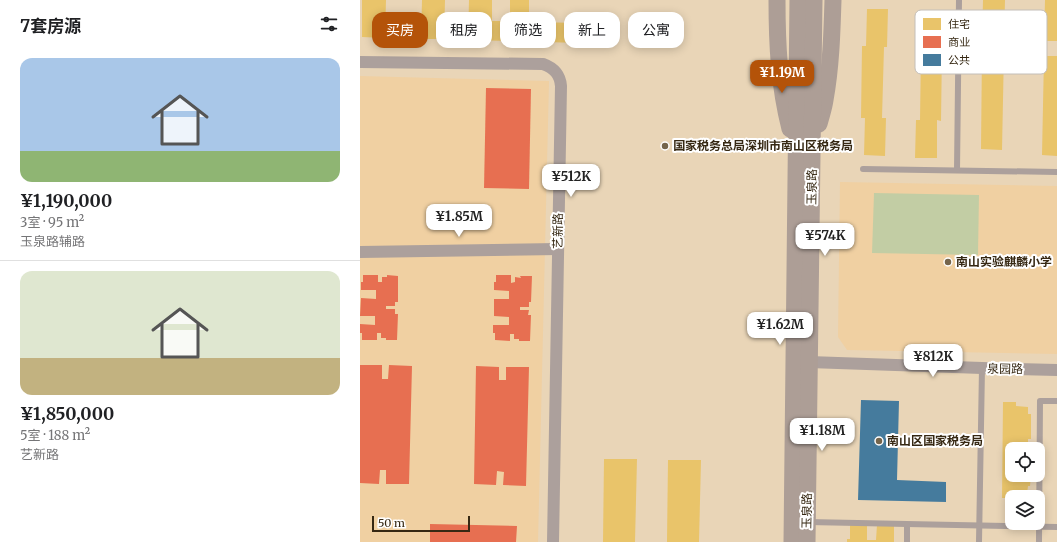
<!DOCTYPE html>
<html lang="zh">
<head>
<meta charset="utf-8">
<style>
  body { margin:0; font-family:Merriweather,"Noto Sans SC",serif; background:#f6f6f6; color:#202124; height:100vh; display:flex; flex-direction:column; font-size:15px; white-space:nowrap }
  * { box-sizing:border-box; margin:0 }
  p { font-size:13px; color:#757577 }
  .icon { flex:none; width:22px; height:22px; fill:none; stroke:currentColor; stroke-width:2; stroke-linecap:round; stroke-linejoin:round }
  .map { position:relative; flex:1; overflow:hidden }
  .details { display:flex; flex-direction:column; background:#fff; width:360px }
  .details>* { flex:none }
  .guide { position:absolute; left:12px; top:12px; width:380px; height:36px; display:flex; gap:8px }
  .tools { position:absolute; left:645px; top:442px; display:grid; gap:8px }
  .tools a { display:grid; place-items:center; width:40px; height:40px; border-radius:8px; background:#fff; box-shadow:0 2px 10px #0003; font-size:20px }
  .scale { position:absolute; left:12px; bottom:10px; width:98px; box-sizing:border-box; padding-left:4px; border:2px solid #362813; border-top:0; font-size:11px; line-height:14px; white-space:nowrap; color:#362813; -webkit-text-stroke:3px #fff; paint-order:stroke }
  .price { position:absolute; translate:-50% -34px; padding:0 9px; border-radius:8px; background:#fff; color:#222; font-size:13px; line-height:26px; filter:drop-shadow(0 1px 2px #0008) }
  .price::after { content:''; position:absolute; left:50%; top:24px; width:12px; height:9px; margin-left:-6px; background:inherit; clip-path:polygon(0 0,100% 0,50% 100%) }
  .price.active { background:#b45309; color:#fff }
  ul { padding:0; list-style:none }
  li { display:grid; align-content:center; gap:8px; height:212px; padding:0 20px }
  li+li { border-top:1px solid #e0e0e0 }
  li span { display:grid; place-items:center; height:124px; border-radius:12px; color:#555 }
  li>.icon { margin-inline-start:auto }
  span .icon { width:72px; height:72px; fill:#fffc; stroke-width:1 }
  li b { font-size:17px }
  h2 { display:flex; justify-content:space-between; align-items:center; height:48px; padding:0 20px; font-size:17px }
  .pill { padding:0 14px; border-radius:12px; background:#fff; box-shadow:0 2px 10px #0003; font-size:14px; line-height:36px }
  .pill.active { background:#b45309; color:#fff }
  main { display:flex; flex:1; min-height:0 }
  .map>svg:first-child { display:block }
</style>
</head>
<body>
<main>
<section class="details">
<h2>7套房源<svg class="icon" aria-label="filters" viewBox="0 0 24 24"><path d="M4 7h16M4 17h16"/><circle cx="9" cy="7" r="2"/><circle cx="15" cy="17" r="2"/></svg></h2>
<ul>
<li><span style="background:linear-gradient(#a9c7e8 75%,#8fb573 0)"><svg class="icon" aria-label="home" viewBox="0 0 24 24"><path d="M3 11l9-7 9 7M6 9v11h12V9"/></svg></span><div><b>¥1,190,000</b><p>3室 · 95 m²</p><p>玉泉路辅路</p></div></li>
<li><span style="background:linear-gradient(#dfe7d0 70%,#c2b280 0)"><svg class="icon" aria-label="home" viewBox="0 0 24 24"><path d="M3 11l9-7 9 7M6 9v11h12V9"/></svg></span><div><b>¥1,850,000</b><p>5室 · 188 m²</p><p>艺新路</p></div></li>
</ul>
</section>
<div class="map">
<svg width="697" height="542" viewBox="0 0 697 542">
  <rect width="100%" height="100%" fill="#e9d5b7"/>
  <g fill="#f0d0a2">
    <path d="M0,76L189,81L178,542H0Z"/>
    <path d="M480,182L697,186V354L487,350L478,337Z"/>
  </g>
  <path fill="#c2cda4" d="M514,193L619,195L618,255L512,253Z"/>
  <g fill="#e9c46a">
    <path d="M2,0H26L25,38L2,37Z"/>
    <path d="M62,0H85L84,39H61Z"/>
    <path d="M109,0H132V21H150V0H169V22L221,23V43L108,40Z"/>
    <path d="M623,0H645L644,39H622Z"/>
    <path d="M685,0H697V41H684Z"/>
    <path d="M507,9H528L527,47H524L522,118H526L525,156L504,155L505,118H501L502,46H506Z"/>
    <path d="M558,11H579L578,49H582L581,121L577,120V158H555L556,120H560L561,49H557Z"/>
    <path d="M622,50H644L642,150L621,149Z"/>
    <path d="M684,56H697V156L682,155Z"/>
    <path d="M643,402H656V406L668,407V414H671V439H668V446H656V449H652V475H671L670,486H668L667,494H655V497H652V498H642Z"/>
    <path d="M244,459H277L275,542H243Z"/>
    <path d="M308,460H341L339,542H307Z"/>
    <path d="M490,524L507,525V540H516L517,525H534V542H487V539H490Z"/>
  </g>
  <g fill="#e76f51">
    <path d="M126,88L171,89L169,189L124,188Z"/>
    <path d="M3,275H18V282H22V277H27V275L38,276V302H35V306H26V309H35V314H38L37,340H26V338H21V333H17V340H2V333H0V324L15,325V316H0L1,298L16,299V290H1V282H3Z"/>
    <path d="M136,275H151V283L155,282V277L161,278L160,276H172L171,302H169V307H160V310H169L168,315H171L170,341H159V339H154V334H150V341L135,340V333H133V325H149V317L134,316V299H149V291L134,290V282H136Z"/>
    <path d="M0,365H22V379H28L29,365L52,366L49,484H26V470H20L19,484L0,483Z"/>
    <path d="M116,366L139,367V380H146V367H169L166,486L143,485L144,472L137,471L136,485L114,484Z"/>
    <path d="M70,524L157,526L156,542H70Z"/>
  </g>
  <path fill="#457b9d" d="M501,400L539,401L537,480L586,482V502L498,500Z"/>
  <g fill="none" stroke-linecap="round" stroke-linejoin="round">
    <g stroke="#aca09c" stroke-width="6">
      <path d="M503,169L697,172"/>
      <path d="M597,170L599,0"/>
      <path d="M448,522L697,527"/>
      <path d="M547,542V525"/>
      <path d="M619,542L622,368"/>
      <path d="M679,542L680,401H697"/>
    </g>
    <g stroke="#aca09c" stroke-width="12">
      <path d="M0,62L183,64C194,68 200,74 201,86L193,542"/>
      <path d="M0,252L198,249"/>
      <path d="M449,362L622,368L697,370"/>
    </g>
    <g stroke="#ad9e96" stroke-width="17">
      <path d="M417,0C417,44 419,86 430,129"/>
      <path d="M459,124C461,116 464,108 465,100C471,67 472,33 473,0"/>
      <path d="M432,542L438,0"/>
      <path d="M447,542L454,0"/>
    </g>
  </g>
  <g fill="#75654c" stroke="#fff" stroke-width="1.5">
    <circle cx="305" cy="146" r="4"/>
    <circle cx="588" cy="262" r="4"/>
    <circle cx="519" cy="441" r="4"/>
  </g>
  <g text-anchor="middle" stroke-width="4" stroke-linejoin="round" paint-order="stroke">
    <g font-size="12" font-weight="bold" fill="#362813" stroke="#fff" text-anchor="start">
      <text x="313" y="150">国家税务总局深圳市南山区税务局</text>
      <text x="596" y="266">南山实验麒麟小学</text>
      <text x="527" y="445">南山区国家税务局</text>
    </g>
    <g font-size="12" fill="#362813" stroke="#fff">
      <text transform="translate(452 187) rotate(-89)" y="4">玉泉路</text>
      <text transform="translate(198 231) rotate(-89)" y="4">艺新路</text>
      <text transform="translate(645 369) rotate(1)" y="4">泉园路</text>
      <text transform="translate(447 511) rotate(-89)" y="4">玉泉路</text>
    </g>
  </g>
  <rect x="555" y="10" width="132" height="64" rx="6" fill="#fff" stroke="#c3beb8" stroke-width="1"/>
  <rect x="563" y="18" width="18" height="12" fill="#e9c46a"/>
  <rect x="563" y="36" width="18" height="12" fill="#e76f51"/>
  <rect x="563" y="54" width="18" height="12" fill="#457b9d"/>
  <g font-size="11" fill="#362813">
    <text x="588" y="28">住宅</text>
    <text x="588" y="46">商业</text>
    <text x="588" y="64">公共</text>
  </g>
</svg>
<div class="tools">
<a><svg class="icon" aria-label="locate" viewBox="0 0 24 24"><circle cx="12" cy="12" r="6"/><path d="M12 2v4M12 18v4M2 12h4M18 12h4"/></svg></a>
<a><svg class="icon" aria-label="layers" viewBox="0 0 24 24"><path d="M12 4l9 5-9 5-9-5zM3 14l9 5 9-5"/></svg></a>
</div>
<div class="scale">50 m</div>
<b class="price active" style="left:422px;top:94px">¥1.19M</b>
<b class="price" style="left:211px;top:198px">¥512K</b>
<b class="price" style="left:99px;top:238px">¥1.85M</b>
<b class="price" style="left:465px;top:257px">¥574K</b>
<b class="price" style="left:420px;top:346px">¥1.62M</b>
<b class="price" style="left:573px;top:378px">¥812K</b>
<b class="price" style="left:462px;top:452px">¥1.18M</b>
<div class="guide">
<a class="pill active">买房</a>
<a class="pill">租房</a>
<a class="pill">筛选</a>
<a class="pill">新上</a>
<a class="pill">公寓</a>
</div>
</div>
</main>
</body>
</html>
